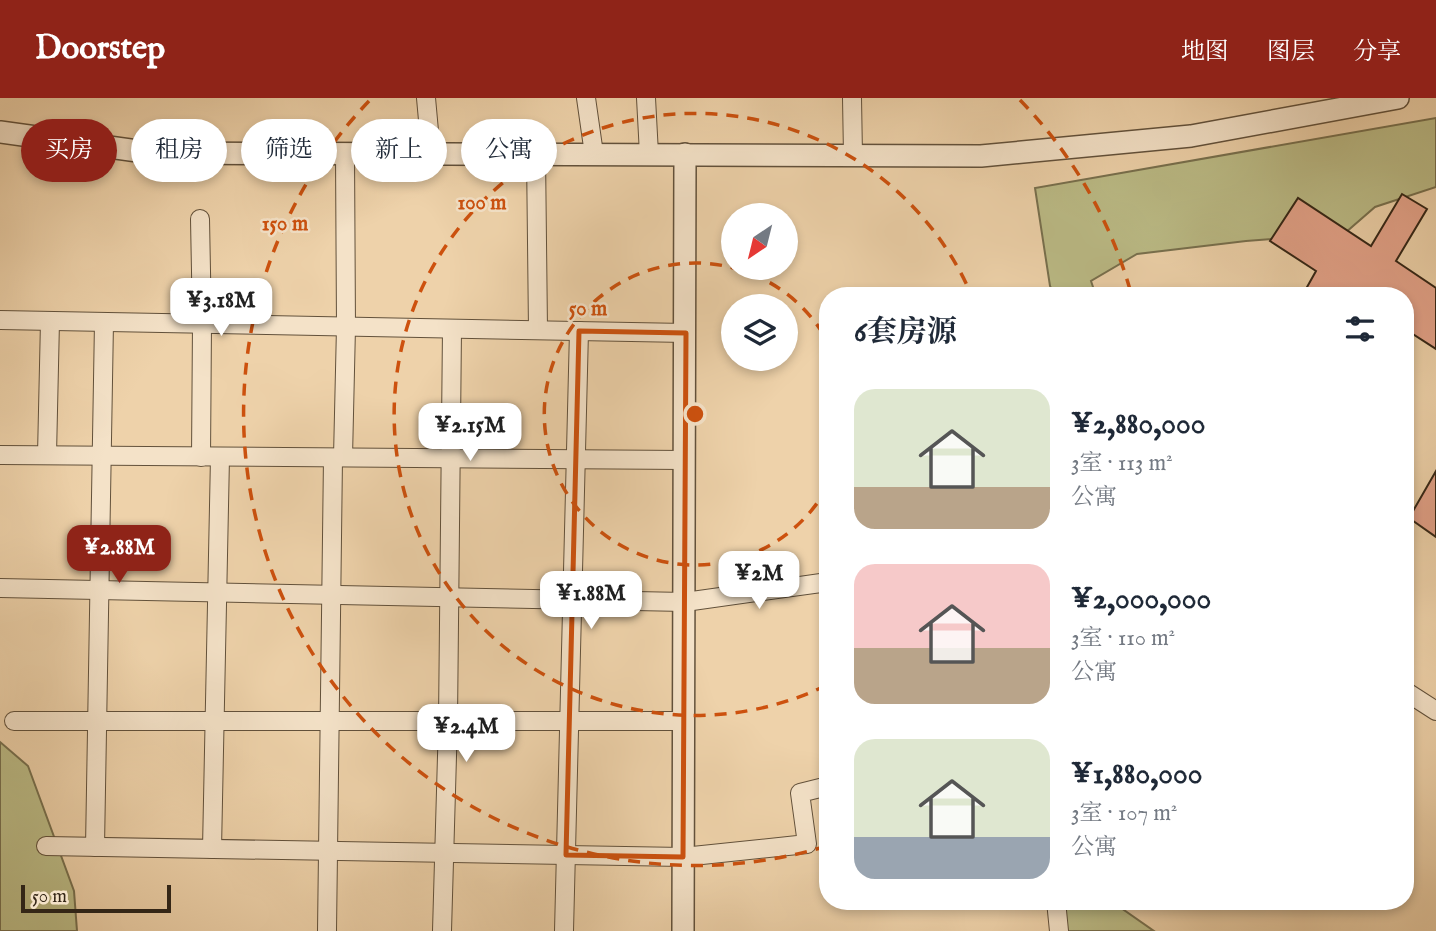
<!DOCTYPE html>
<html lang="zh">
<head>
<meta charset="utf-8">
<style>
  body { margin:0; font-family:"IM FELL English","Noto Serif SC",serif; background:#f2f2f3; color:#1f2937; height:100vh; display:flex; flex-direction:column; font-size:26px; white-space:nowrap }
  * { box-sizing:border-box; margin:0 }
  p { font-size:23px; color:#747a83 }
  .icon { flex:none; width:38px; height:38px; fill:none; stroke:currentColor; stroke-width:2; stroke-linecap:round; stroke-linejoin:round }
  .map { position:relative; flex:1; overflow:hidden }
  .side { position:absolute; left:819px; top:189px; width:595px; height:623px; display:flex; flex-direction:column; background:#fff; border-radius:28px; box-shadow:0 4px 10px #0003 }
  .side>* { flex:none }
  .guide { position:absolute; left:21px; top:21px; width:665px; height:63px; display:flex; gap:14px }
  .needle { width:46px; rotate:215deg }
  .controls { position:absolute; left:721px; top:105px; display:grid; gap:14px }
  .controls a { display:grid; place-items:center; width:77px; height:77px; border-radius:50%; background:#fff; box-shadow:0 4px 10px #0003; font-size:35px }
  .scale { position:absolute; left:21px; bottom:18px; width:150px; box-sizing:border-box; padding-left:7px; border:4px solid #342616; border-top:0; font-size:19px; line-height:24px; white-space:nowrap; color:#342616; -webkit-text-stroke:5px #f4e2c8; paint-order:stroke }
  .price { position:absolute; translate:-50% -60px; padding:0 16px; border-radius:14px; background:#fff; color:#222; font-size:23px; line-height:46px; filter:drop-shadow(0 2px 4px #0008) }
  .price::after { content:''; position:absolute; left:50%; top:42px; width:21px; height:16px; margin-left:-10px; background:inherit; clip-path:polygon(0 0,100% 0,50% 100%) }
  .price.current { background:#8f2418; color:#fff }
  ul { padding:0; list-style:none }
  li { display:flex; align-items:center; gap:21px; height:175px; padding:0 35px }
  li span { display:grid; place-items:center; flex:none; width:196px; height:140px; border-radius:21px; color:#555 }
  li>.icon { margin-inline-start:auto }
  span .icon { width:84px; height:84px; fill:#fffc; stroke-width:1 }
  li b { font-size:30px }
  h2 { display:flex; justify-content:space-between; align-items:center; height:84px; padding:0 35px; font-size:30px }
  .chip { padding:0 24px; border-radius:32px; background:#fff; box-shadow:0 4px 10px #0003; font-size:24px; line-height:63px }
  .chip.current { background:#8f2418; color:#fff }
  header { display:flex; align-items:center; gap:42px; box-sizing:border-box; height:98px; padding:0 35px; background:#8f2418; color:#fff }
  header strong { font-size:33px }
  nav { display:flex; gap:38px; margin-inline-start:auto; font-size:24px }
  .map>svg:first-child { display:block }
</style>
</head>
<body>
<header>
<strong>Doorstep</strong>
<nav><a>地图</a><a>图层</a><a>分享</a></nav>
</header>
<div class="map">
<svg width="1436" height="833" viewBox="0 0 1436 833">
  <rect width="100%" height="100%" fill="#eed2aa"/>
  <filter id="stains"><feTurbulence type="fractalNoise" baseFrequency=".00286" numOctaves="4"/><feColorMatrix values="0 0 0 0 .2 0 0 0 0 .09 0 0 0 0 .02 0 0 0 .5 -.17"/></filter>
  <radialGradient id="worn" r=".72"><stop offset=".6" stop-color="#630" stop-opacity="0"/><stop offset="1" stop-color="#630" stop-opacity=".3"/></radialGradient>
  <g fill="#bbbb86" stroke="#78704e" stroke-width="2">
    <path d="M1436,20V89L1375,109L1345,135L1246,143L1137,156L1091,183L1096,198H1055L1050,188L1035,90Z"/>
    <path d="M0,644L28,668L74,793L77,833H0Z"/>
    <path d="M1062,803H1111L1154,833H1062Z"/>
  </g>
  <g fill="#e4a38a" stroke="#342616" stroke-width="2">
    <path d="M1402,96L1427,111L1396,163L1436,190V251L1405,231V198H1302L1316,173L1270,143L1298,100L1371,148Z"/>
    <path d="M1436,373V439L1409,420Z"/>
  </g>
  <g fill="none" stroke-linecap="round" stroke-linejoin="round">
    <defs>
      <g id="minor">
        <path d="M426,0L431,55"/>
        <path d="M586,0L594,56"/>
        <path d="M646,0L649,56"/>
        <path d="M852,0L853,57"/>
        <path d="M536,56L538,232"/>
        <path d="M200,121L202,226L201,359"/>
        <path d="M0,222L686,235"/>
        <path d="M0,357L685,362"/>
        <path d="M47,357L50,223"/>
        <path d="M343,359L346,229L345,55"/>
        <path d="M0,490L685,504L828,484"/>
        <path d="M1405,593L1436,613"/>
        <path d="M14,623H684"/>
        <path d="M46,748L683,759L807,746L800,695L828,688"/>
        <path d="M95,749L104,224"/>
        <path d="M212,751L220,359"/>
        <path d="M1056,803L1059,833"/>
        <path d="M327,833L333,360"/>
        <path d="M442,833L448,623L452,231"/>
        <path d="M564,833L579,233"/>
      </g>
      <g id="tertiary">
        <path d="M0,34L152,55L981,58L1191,38L1398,0"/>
        <path d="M683,833L685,56"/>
      </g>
    </defs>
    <use href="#minor" stroke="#62513b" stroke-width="20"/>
    <use href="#tertiary" stroke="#62513b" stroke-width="24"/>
    <use href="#minor" stroke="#f4e2c8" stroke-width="18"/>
    <use href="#tertiary" stroke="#f4e2c8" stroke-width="21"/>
  </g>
  <path fill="none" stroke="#cd510e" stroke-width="5" stroke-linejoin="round" d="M579,233L686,235L683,759L566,757Z"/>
  <g fill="none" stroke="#cd510e" stroke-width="3.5" stroke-dasharray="12 9">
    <path d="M828 388A151 151 0 1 1 828 244"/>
    <path d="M827 587A301 301 0 1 1 971 196"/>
    <path d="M827 748A452 452 0 0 1 370 2M1020 2A452 452 0 0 1 1131 195"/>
  </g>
  <circle cx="695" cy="316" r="10" fill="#cd510e" stroke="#f4e2c8" stroke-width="3.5"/>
  <g font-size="21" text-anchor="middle" font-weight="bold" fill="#cd510e" stroke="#f4e2c8" stroke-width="5" stroke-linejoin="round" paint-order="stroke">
    <text x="482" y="111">100 m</text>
    <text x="285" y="132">150 m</text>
    <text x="588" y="217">50 m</text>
  </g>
  <rect width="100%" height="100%" filter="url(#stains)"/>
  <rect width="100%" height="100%" fill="url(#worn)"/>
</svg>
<div class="controls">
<a><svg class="needle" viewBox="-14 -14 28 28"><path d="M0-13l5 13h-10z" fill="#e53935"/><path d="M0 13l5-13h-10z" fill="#747a83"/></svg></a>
<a><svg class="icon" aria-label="layers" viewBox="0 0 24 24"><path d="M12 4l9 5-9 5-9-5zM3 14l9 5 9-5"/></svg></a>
</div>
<div class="scale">50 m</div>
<b class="price" style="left:221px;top:240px">¥3.18M</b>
<b class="price" style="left:470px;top:365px">¥2.15M</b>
<b class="price current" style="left:119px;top:487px">¥2.88M</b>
<b class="price" style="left:759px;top:513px">¥2M</b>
<b class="price" style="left:591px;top:533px">¥1.88M</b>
<b class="price" style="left:466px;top:666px">¥2.4M</b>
<div class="guide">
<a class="chip current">买房</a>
<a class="chip">租房</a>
<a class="chip">筛选</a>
<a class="chip">新上</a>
<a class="chip">公寓</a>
</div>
<section class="side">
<h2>6套房源<svg class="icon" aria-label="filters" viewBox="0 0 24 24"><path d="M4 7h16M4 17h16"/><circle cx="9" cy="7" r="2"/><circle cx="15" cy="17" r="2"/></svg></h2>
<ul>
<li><span style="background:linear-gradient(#dfe7d0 70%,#b9a48a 0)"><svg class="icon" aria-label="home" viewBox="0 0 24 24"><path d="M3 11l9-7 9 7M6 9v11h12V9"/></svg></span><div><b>¥2,880,000</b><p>3室 · 113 m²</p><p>公寓</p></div></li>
<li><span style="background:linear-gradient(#f6c9c9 60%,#b9a48a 0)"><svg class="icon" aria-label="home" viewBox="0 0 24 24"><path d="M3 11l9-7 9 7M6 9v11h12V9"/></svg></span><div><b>¥2,000,000</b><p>3室 · 110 m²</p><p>公寓</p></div></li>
<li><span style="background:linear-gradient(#dfe7d0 70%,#9aa5b1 0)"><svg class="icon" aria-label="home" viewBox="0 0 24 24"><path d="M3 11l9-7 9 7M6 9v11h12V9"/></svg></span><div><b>¥1,880,000</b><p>3室 · 107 m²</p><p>公寓</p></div></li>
</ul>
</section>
</div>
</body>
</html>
